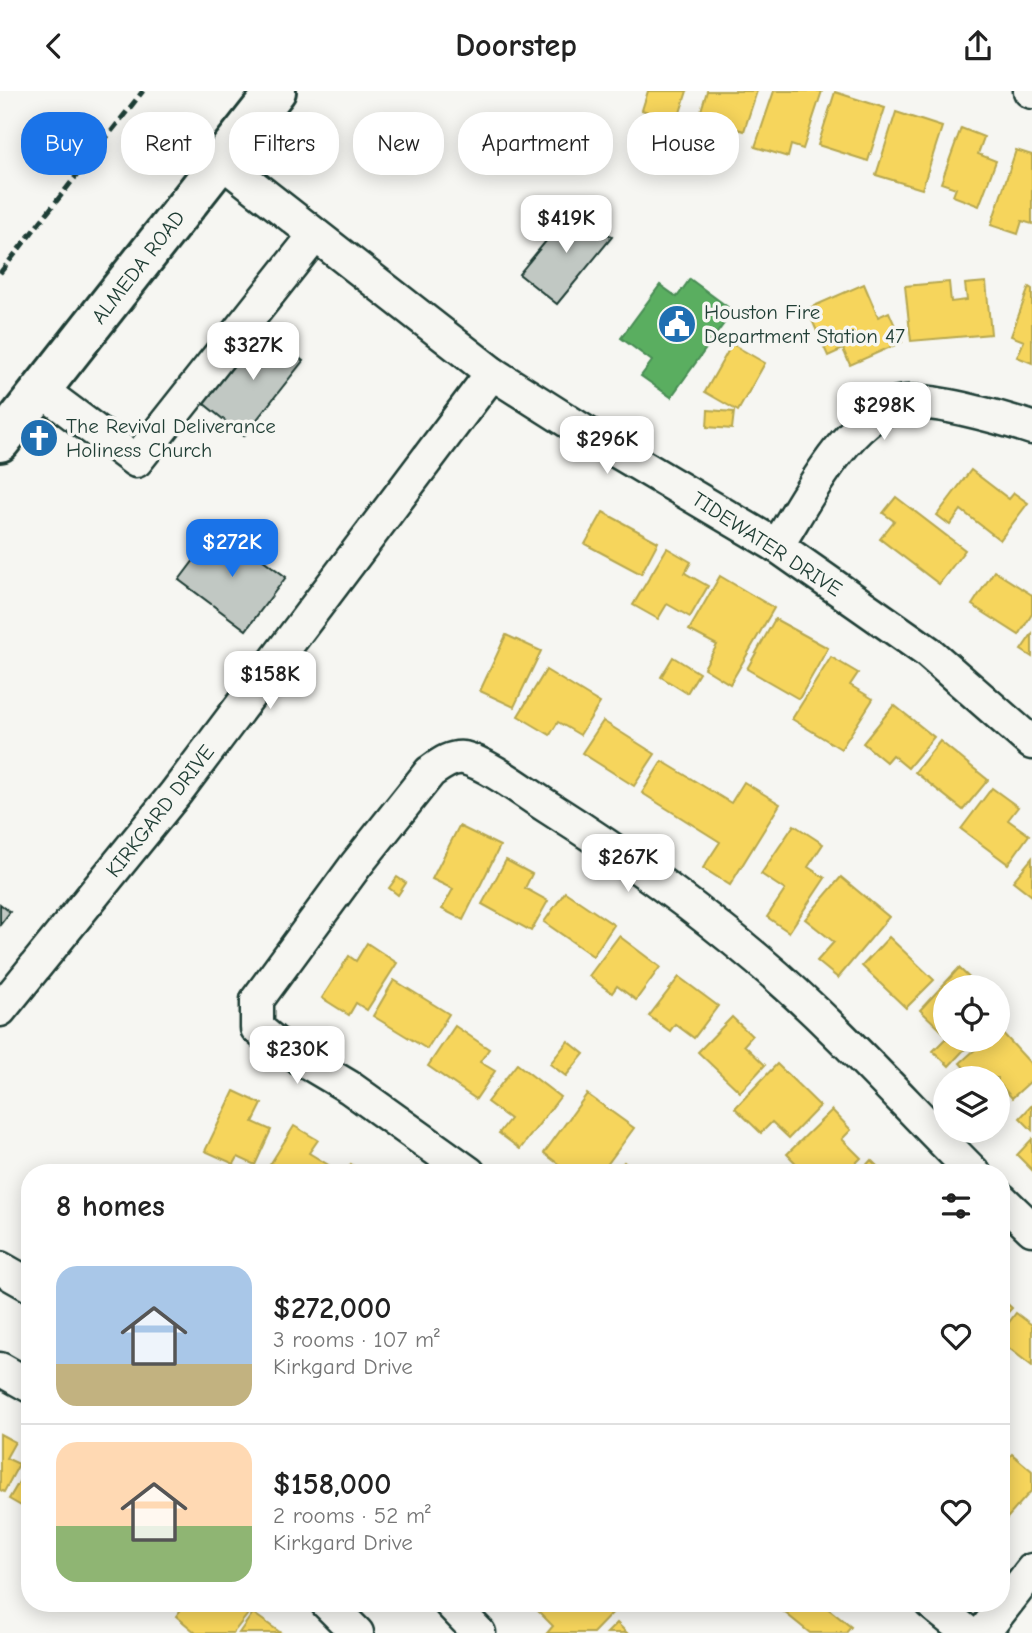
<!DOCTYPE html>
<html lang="en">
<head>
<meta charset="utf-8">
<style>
  body { margin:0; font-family:"Comic Neue",sans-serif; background:#f6f6f6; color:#222; height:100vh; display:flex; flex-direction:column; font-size:26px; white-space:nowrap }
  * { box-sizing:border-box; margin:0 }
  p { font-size:23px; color:#767676 }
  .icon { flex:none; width:38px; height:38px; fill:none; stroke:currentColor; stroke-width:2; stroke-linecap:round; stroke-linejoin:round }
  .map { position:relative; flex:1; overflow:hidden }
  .sheet { position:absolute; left:21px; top:1073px; width:989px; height:448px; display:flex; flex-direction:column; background:#fff; border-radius:28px; box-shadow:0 4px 18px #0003 }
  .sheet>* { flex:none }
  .guide { position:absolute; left:21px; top:21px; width:990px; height:63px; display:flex; gap:14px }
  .tools { position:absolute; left:933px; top:884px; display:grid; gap:14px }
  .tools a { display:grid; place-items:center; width:77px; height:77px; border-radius:50%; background:#fff; box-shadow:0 4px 18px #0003; font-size:35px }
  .price { position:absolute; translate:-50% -60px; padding:0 16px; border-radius:14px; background:#fff; color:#222; font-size:23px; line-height:46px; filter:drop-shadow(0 2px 4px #0008) }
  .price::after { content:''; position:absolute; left:50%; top:42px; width:21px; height:16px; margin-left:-10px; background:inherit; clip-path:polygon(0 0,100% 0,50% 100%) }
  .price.selected { background:#1a73e8; color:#fff }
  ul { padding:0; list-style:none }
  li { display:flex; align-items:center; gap:21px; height:175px; padding:0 35px }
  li+li { border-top:2px solid #e0e0e0 }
  li span { display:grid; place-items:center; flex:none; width:196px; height:140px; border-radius:21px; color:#555 }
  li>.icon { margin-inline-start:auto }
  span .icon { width:84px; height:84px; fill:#fffc; stroke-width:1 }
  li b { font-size:30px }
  h2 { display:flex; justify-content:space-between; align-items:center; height:84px; padding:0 35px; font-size:30px }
  .chip { padding:0 24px; border-radius:28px; background:#fff; box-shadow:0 4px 18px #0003; font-size:24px; line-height:63px }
  .chip.selected { background:#1a73e8; color:#fff }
  header { display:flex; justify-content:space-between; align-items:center; height:91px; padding:0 35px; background:#fff; font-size:32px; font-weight:600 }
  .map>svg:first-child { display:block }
</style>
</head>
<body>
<header><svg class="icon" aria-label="back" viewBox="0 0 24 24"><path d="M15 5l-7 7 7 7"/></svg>Doorstep<svg class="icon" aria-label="share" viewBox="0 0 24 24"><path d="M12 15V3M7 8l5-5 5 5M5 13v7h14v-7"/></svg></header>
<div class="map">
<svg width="1032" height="1542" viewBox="0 0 1032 1542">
  <rect width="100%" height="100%" fill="#f6f6f2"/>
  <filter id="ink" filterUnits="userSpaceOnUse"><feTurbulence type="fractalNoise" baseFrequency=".0143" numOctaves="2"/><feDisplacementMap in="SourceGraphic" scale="14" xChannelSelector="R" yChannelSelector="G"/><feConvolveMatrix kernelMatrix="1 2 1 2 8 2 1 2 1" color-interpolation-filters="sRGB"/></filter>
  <g filter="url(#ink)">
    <g fill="#f6d55c" stroke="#b6a750" stroke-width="2">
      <path d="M648,0H687L677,31L642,19Z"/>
      <path d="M707,0H757L744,40L699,26Z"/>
      <path d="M774,0H822L803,58L791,54L788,66L755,56Z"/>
      <path d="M835,1L885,17L868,70L818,54Z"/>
      <path d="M896,21L942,36L922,98L876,84Z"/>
      <path d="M961,37L984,46L978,63L996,70L979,115L953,105L956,97L941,92Z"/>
      <path d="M1016,59L1032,64V133L1022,130L1018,143L991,134Z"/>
      <path d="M949,191L951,211L967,209L965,193L986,191L991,243L911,250L905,195Z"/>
      <path d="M864,193L878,226L889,221L902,251L850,274L843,258L828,265L807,218Z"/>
      <path d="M1029,196L1032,198V272L1017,266L1024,250L1011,245Z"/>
      <path d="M732,253L765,272L738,320L705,301Z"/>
      <path d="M708,319L734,321L732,338L707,336Z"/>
      <path d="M971,379L1009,408L1014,402L1028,412L1000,449L961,419L950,434L937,424Z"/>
      <path d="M896,406L965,459L939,493L880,448L894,430L883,422Z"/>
      <path d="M603,421L658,451L641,483L585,453Z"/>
      <path d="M667,457L691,471L685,482L708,495L690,526L667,513L658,528L633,514Z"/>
      <path d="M994,480L1032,504V523L1019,544L972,514Z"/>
      <path d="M720,485L774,517L730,593L704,577L717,554L689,539Z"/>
      <path d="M775,528L828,557L799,608L747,578Z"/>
      <path d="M1032,543V566L1021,559Z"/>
      <path d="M506,544L541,560L514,616L480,600Z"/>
      <path d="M673,566L699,582L687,602L661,586Z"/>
      <path d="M831,566L858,582L850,594L873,608L841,658L792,628Z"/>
      <path d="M546,579L600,612L580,644L558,631L550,644L518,625Z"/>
      <path d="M894,614L934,646L908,677L892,664L886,671L863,652Z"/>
      <path d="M603,630L655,663L634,695L582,662Z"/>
      <path d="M940,650L988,689L963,719L915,681Z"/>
      <path d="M662,670L731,712L744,691L780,713L730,794L703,777L720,751L642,702Z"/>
      <path d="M992,697L1018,716L1008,729L1029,744L1008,773L961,738Z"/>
      <path d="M794,734L823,753L808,776L825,787L789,841L767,826L785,799L761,783Z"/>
      <path d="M459,735L500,755L463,829L442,818L453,798L432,788Z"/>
      <path d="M1032,767V805L1013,790Z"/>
      <path d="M506,769L532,783L525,797L548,810L531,840L482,813Z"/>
      <path d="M397,786L406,792L398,804L389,797Z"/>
      <path d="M841,786L889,826L838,887L817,870L834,851L805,828Z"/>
      <path d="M565,801L614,834L593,865L544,831Z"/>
      <path d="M619,845L660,876L636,909L617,895L612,902L589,885Z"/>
      <path d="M889,846L934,889L906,917L862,875Z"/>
      <path d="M367,852L397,872L367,919L356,912L349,924L322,907L349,865L356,870Z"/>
      <path d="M959,877L979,896H945V943L920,919Z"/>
      <path d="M679,886L718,915L694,947L675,933L670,940L649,925Z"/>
      <path d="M394,889L449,923L427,958L373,925Z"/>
      <path d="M732,926L752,945L744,954L765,974L740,1001L698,961Z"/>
      <path d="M455,935L489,958L480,971L495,980L476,1008L428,975Z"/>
      <path d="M999,938L1032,974V989L1012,1007L998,991V987H973L960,972L987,948H998Z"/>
      <path d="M945,948H974L949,975L933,960Z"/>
      <path d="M568,950L584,963L566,985L550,973Z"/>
      <path d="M517,973L560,1006L520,1058L499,1042L510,1028L487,1011Z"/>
      <path d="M777,973L820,1015L789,1047L772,1031L761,1042L735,1017Z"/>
      <path d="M234,1000L262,1013L253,1031L271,1039L255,1074L238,1066L234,1073L205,1060Z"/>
      <path d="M587,1003L634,1037L601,1082H570L544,1062Z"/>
      <path d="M1032,1014V1039L1020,1027Z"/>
      <path d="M832,1019L851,1039L842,1048L861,1067L846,1082H805L787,1063Z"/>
      <path d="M294,1035L318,1049L309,1062L335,1078L332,1082L266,1080Z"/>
      <path d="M1032,1048V1079L1017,1064Z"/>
      <path d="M871,1069L884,1082H859Z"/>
      <path d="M624,1071L636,1082H614Z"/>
      <path d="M351,1073L363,1082H345Z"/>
      <path d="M1001,1207L1012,1217L1001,1229Z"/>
      <path d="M1016,1222L1032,1234V1275L1001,1251V1242Z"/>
      <path d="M0,1343L15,1351L6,1367L19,1373L4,1401L0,1399Z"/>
      <path d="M1012,1363L1032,1380V1399L1001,1434V1375Z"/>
      <path d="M30,1372V1420L9,1408Z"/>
      <path d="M186,1512H245L252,1518L233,1542H196L176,1525Z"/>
      <path d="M537,1512H622L593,1542H547L553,1535L534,1516Z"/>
      <path d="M791,1512H830L826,1516L851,1536L846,1542H810L784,1521Z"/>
      <path d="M253,1522L281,1542H239Z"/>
      <path d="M617,1532L627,1542H607Z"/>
    </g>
    <path fill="#5aae61" stroke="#488c54" stroke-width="2" d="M690,188L733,220L671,306L641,285L652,270L621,247L660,194L677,206Z"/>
    <g fill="#c1c8c3" stroke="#1f3d34" stroke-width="2">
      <path d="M574,116L612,146L557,213L519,183Z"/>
      <path d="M262,237L303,270L244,345L203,312Z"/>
      <path d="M219,436L286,486L246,539L179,489Z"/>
      <path d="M0,813L10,821L0,834Z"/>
    </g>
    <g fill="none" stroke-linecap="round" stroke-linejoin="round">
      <defs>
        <g id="minor">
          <path d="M1030,0L1032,1"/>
          <path d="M221,70L492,282L596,348L777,455L928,561L1032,652"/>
          <path d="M41,299L136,370L315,144"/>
          <path d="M777,455C806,409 843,333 896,313C920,303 1005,328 1032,337"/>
          <path d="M0,919L175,703L492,282"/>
          <path d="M469,1082L349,996L275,952L257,937V909L356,774L430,681C440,674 451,665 464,667C489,673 528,704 551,718C622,763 693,814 758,869C834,933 903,1011 974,1082"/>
          <path d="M1001,1108L1032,1138"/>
          <path d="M0,1177L30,1194"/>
          <path d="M0,1278L30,1295"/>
          <path d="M327,1512L357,1542"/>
          <path d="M450,1512L479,1542"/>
          <path d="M931,1512L968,1542"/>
          <path d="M983,1542L1032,1479"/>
        </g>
        <path id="major" d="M0,351L276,0"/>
      </defs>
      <use href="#minor" stroke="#1f3d34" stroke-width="37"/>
      <use href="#major" stroke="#1f3d34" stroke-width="44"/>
      <use href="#minor" stroke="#f6f6f2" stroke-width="32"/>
      <use href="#major" stroke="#f6f6f2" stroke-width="38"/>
      <path stroke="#1f3d34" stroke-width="5" stroke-dasharray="10 5" stroke-linecap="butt" d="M0,182L143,0"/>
    </g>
  </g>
  <defs>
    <symbol id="civic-disc" viewBox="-11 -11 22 22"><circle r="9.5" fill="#1f6fb2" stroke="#f6f6f2"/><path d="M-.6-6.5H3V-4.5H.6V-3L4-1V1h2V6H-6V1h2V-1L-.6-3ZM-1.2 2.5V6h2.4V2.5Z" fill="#fff"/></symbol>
    <symbol id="church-disc" viewBox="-11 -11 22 22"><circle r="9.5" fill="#1f6fb2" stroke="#f6f6f2"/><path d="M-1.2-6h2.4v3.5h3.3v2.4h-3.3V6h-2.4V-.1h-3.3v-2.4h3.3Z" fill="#fff"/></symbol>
  </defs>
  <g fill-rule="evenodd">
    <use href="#civic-disc" x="655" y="211" width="44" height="44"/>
    <use href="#church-disc" x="17" y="325" width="44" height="44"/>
  </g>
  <g text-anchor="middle" stroke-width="7" stroke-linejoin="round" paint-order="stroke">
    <g font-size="21" fill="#1f3d34" stroke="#f6f6f2">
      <text transform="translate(138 176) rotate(-52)" y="7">ALMEDA ROAD</text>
      <text transform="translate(767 453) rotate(33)" y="7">TIDEWATER DRIVE</text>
      <text transform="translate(160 720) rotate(-52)" y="7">KIRKGARD DRIVE</text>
    </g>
    <g font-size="21" fill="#1f3d34" stroke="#f6f6f2" text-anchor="start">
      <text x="704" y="228">Houston Fire<tspan x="704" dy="24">Department Station 47</tspan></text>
      <text x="66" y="342">The Revival Deliverance<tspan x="66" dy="24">Holiness Church</tspan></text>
    </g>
  </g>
</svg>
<div class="tools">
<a><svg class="icon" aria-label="locate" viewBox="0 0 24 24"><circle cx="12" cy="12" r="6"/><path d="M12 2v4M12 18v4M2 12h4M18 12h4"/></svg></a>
<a><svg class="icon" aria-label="layers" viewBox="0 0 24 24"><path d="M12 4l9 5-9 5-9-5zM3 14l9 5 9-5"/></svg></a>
</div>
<b class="price" style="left:566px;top:164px">$419K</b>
<b class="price" style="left:253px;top:291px">$327K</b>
<b class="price" style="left:884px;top:351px">$298K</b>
<b class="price" style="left:607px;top:385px">$296K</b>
<b class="price selected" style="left:232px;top:488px">$272K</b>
<b class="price" style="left:270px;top:620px">$158K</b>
<b class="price" style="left:628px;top:803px">$267K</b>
<b class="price" style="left:297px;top:995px">$230K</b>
<div class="guide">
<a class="chip selected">Buy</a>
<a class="chip">Rent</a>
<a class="chip">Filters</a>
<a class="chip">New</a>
<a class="chip">Apartment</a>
<a class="chip">House</a>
</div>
<section class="sheet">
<h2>8 homes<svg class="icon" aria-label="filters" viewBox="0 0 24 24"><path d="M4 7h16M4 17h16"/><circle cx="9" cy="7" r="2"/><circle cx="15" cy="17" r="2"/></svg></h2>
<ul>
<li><span style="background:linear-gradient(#a9c7e8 70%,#c2b280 0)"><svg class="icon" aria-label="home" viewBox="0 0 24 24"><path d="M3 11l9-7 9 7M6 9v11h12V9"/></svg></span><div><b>$272,000</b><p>3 rooms · 107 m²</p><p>Kirkgard Drive</p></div><svg class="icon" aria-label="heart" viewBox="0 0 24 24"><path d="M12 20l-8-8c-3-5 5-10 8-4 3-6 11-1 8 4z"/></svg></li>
<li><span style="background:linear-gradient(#ffd9b3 60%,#8fb573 0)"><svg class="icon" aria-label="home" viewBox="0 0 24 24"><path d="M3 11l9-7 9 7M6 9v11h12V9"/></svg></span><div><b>$158,000</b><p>2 rooms · 52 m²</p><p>Kirkgard Drive</p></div><svg class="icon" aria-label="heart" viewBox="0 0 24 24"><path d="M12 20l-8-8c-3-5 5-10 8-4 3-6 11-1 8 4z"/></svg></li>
</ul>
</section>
</div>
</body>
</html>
